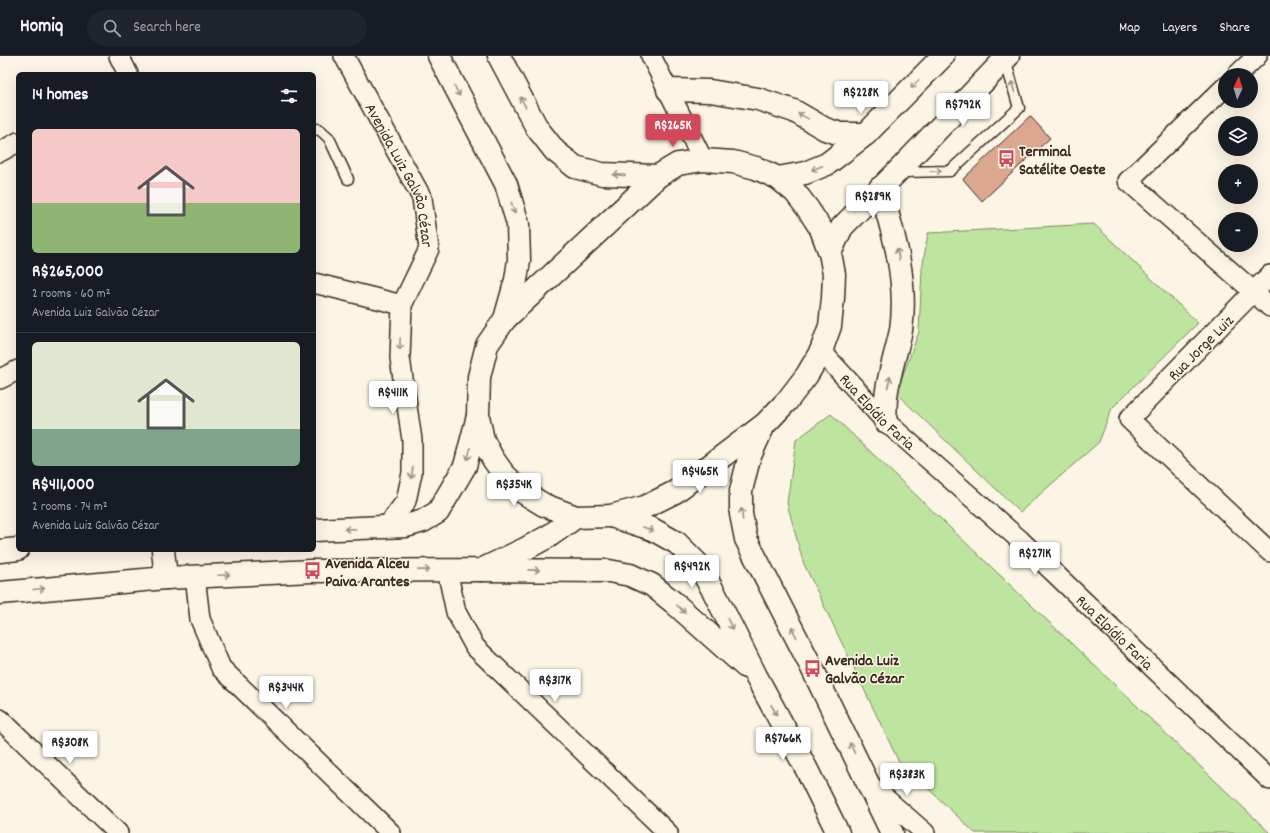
<!DOCTYPE html>
<html lang="en">
<head>
<meta charset="utf-8">
<style>
  body { margin:0; font-family:Dekko,sans-serif; background:#20242c; color:#f1f3f6; height:100vh; display:flex; flex-direction:column; font-size:15px; white-space:nowrap }
  * { box-sizing:border-box; margin:0 }
  p { font-size:13px; color:#9ea1a6 }
  .icon { flex:none; width:22px; height:22px; fill:none; stroke:currentColor; stroke-width:2; stroke-linecap:round; stroke-linejoin:round }
  .map { position:relative; flex:1; overflow:hidden }
  .panel { position:absolute; left:16px; top:16px; width:300px; height:480px; display:flex; flex-direction:column; background:#171b24; border-radius:6px; box-shadow:0 4px 16px #0002 }
  .panel>* { flex:none }
  .needle { width:26px; rotate:4deg }
  .fabs { position:absolute; left:1218px; top:12px; display:grid; gap:8px }
  .fabs a { display:grid; place-items:center; width:40px; height:40px; border-radius:50%; background:#171b24; box-shadow:0 4px 16px #0002; font-size:20px }
  .price { position:absolute; translate:-50% -34px; padding:0 9px; border-radius:4px; background:#fff; color:#222; font-size:13px; line-height:26px; filter:drop-shadow(0 1px 2px #0008) }
  .price::after { content:''; position:absolute; left:50%; top:24px; width:12px; height:9px; margin-left:-6px; background:inherit; clip-path:polygon(0 0,100% 0,50% 100%) }
  .price.on { background:#d1495b; color:#fff }
  ul { padding:0; list-style:none }
  li { display:grid; align-content:center; gap:8px; height:212px; padding:0 16px }
  li+li { border-top:1px solid #363941 }
  li span { display:grid; place-items:center; height:124px; border-radius:6px; color:#555 }
  li>.icon { margin-inline-start:auto }
  span .icon { width:72px; height:72px; fill:#fffc; stroke-width:1 }
  li b { font-size:17px }
  h2 { display:flex; justify-content:space-between; align-items:center; height:48px; padding:0 16px; font-size:17px }
  header { display:flex; align-items:center; gap:24px; box-sizing:border-box; height:56px; padding:0 20px; background:#171b24; border-bottom:1px solid #363941 }
  header strong { font-size:19px }
  nav { display:flex; gap:22px; margin-inline-start:auto; font-size:14px }
  .search { width:280px; height:36px; background:#20242c; display:flex; align-items:center; gap:10px; box-sizing:border-box; padding:0 14px; border-radius:22px; color:#9ea1a6; font-size:15px }
  .map>svg:first-child { display:block }
</style>
</head>
<body>
<header>
<strong>Homiq</strong>
<div class="search"><svg class="icon" aria-label="search" viewBox="0 0 24 24"><circle cx="10" cy="10" r="6"/><path d="M15 15l6 6"/></svg>Search here</div>
<nav><a>Map</a><a>Layers</a><a>Share</a></nav>
</header>
<div class="map">
<svg width="1270" height="777" viewBox="0 0 1270 777">
  <rect width="100%" height="100%" fill="#fcf5e5"/>
  <filter id="ink" filterUnits="userSpaceOnUse"><feTurbulence type="fractalNoise" baseFrequency=".025" numOctaves="2"/><feDisplacementMap in="SourceGraphic" scale="8" xChannelSelector="R" yChannelSelector="G"/><feConvolveMatrix kernelMatrix="1 2 1 2 8 2 1 2 1" color-interpolation-filters="sRGB"/></filter>
  <g filter="url(#ink)">
    <g fill="#bee5a0" stroke="#7c885f">
      <path d="M1094,168L1198,267L1112,352L1099,386L1020,456L896,337L919,276L922,214L928,177Z"/>
      <path d="M831,358L1270,777H975L898,704L803,506L787,447L796,384Z"/>
    </g>
    <path fill="#dba88f" stroke="#3b2a1e" d="M1030,60L1050,82L982,145L963,123Z"/>
    <g fill="none" stroke-linecap="round" stroke-linejoin="round">
      <defs>
        <g id="service">
          <path d="M314,74L319,73L329,82L348,123"/>
          <path d="M901,116L950,115L1019,52L1005,3"/>
        </g>
        <g id="minor">
          <path d="M119,0L128,18"/>
          <path id="s1" d="M344,0L422,142L429,193L402,249L400,302L412,384V417L406,445L386,472"/>
          <path d="M651,0L703,104"/>
          <path d="M1237,19L1257,0"/>
          <path d="M1225,31L1128,125L1254,236L1270,251"/>
          <path d="M0,96L18,86"/>
          <path d="M1270,219L1129,363L1270,496"/>
          <path d="M314,227L402,249"/>
          <path id="s2" d="M821,295L885,365L1020,484L1270,724"/>
          <path d="M0,323L18,314"/>
          <path d="M447,514L456,556L475,591L668,777"/>
          <path d="M195,520L200,563L221,612L391,777"/>
          <path d="M0,663L118,777"/>
          <path d="M870,729L925,777"/>
        </g>
        <g id="tertiary">
          <path d="M668,34L710,35L758,43L794,55L825,73L841,78H866"/>
          <path d="M778,122L805,117L827,108L866,78L943,0"/>
          <path d="M880,132C894,178 908,225 901,274C897,294 890,314 887,334C885,344 886,355 885,365"/>
          <path d="M830,197L842,171L897,116L1008,0"/>
          <path d="M314,474L406,470L423,465L438,456L465,410L478,360"/>
          <path d="M163,494L166,522"/>
          <path d="M0,495L18,493"/>
          <path d="M0,537L166,522L312,515L481,514L525,493L549,480L576,461"/>
        </g>
        <g id="secondary">
          <path d="M439,0L506,128L518,168L519,204L516,224L505,263"/>
          <path d="M499,0L537,72L555,95L575,111L602,118L658,120"/>
          <path d="M703,104L733,106L756,112L778,122L795,136L808,153L821,173L830,197L834,218L833,242L830,270L821,295L807,319L787,345L765,368L675,436L645,451L611,460L576,461L544,449L521,435L503,417L493,403L483,384L478,360L479,321L487,289L505,263L658,120L678,108Z"/>
          <path d="M763,371L749,402L741,435V458L746,483L812,612L892,777"/>
          <path d="M611,460L652,473L677,487L697,507L714,536L756,620L807,714L838,777"/>
          <path d="M481,514L609,515L630,519L652,529L673,546L746,611"/>
        </g>
      </defs>
      <use href="#service" stroke="#3b2a1e" stroke-width="13"/>
      <use href="#minor" stroke="#3b2a1e" stroke-width="22"/>
      <use href="#tertiary" stroke="#3b2a1e" stroke-width="25"/>
      <use href="#secondary" stroke="#3b2a1e" stroke-width="25"/>
      <use href="#service" stroke="#fcf5e5" stroke-width="10"/>
      <use href="#minor" stroke="#fcf5e5" stroke-width="19"/>
      <use href="#tertiary" stroke="#fcf5e5" stroke-width="22"/>
      <use href="#secondary" stroke="#fcf5e5" stroke-width="22"/>
    </g>
    <defs><path id="oneway-shaft" d="M-6 0H5M1.5-3L5.5 0L1.5 3" fill="none" stroke-width="1.6" stroke-linecap="round" stroke-linejoin="round"/></defs>
    <g stroke="#9c9082">
      <use href="#oneway-shaft" transform="translate(915 28) rotate(135)"/>
      <use href="#oneway-shaft" transform="translate(1013 31) rotate(-106)"/>
      <use href="#oneway-shaft" transform="translate(457 35) rotate(63)"/>
      <use href="#oneway-shaft" transform="translate(523 46) rotate(-118)"/>
      <use href="#oneway-shaft" transform="translate(803 60) rotate(-151)"/>
      <use href="#oneway-shaft" transform="translate(817 112) rotate(158)"/>
      <use href="#oneway-shaft" transform="translate(936 115) rotate(-1)"/>
      <use href="#oneway-shaft" transform="translate(619 119) rotate(-176)"/>
      <use href="#oneway-shaft" transform="translate(513 152) rotate(74)"/>
      <use href="#oneway-shaft" transform="translate(898 198) rotate(-102)"/>
      <use href="#oneway-shaft" transform="translate(400 288) rotate(92)"/>
      <use href="#oneway-shaft" transform="translate(889 326) rotate(-76)"/>
      <use href="#oneway-shaft" transform="translate(469 398) rotate(104)"/>
      <use href="#oneway-shaft" transform="translate(412 417) rotate(97)"/>
      <use href="#oneway-shaft" transform="translate(742 458) rotate(-96)"/>
      <use href="#oneway-shaft" transform="translate(350 473) rotate(178)"/>
      <use href="#oneway-shaft" transform="translate(648 473) rotate(21)"/>
      <use href="#oneway-shaft" transform="translate(424 514) rotate(-1)"/>
      <use href="#oneway-shaft" transform="translate(534 514) rotate(1)"/>
      <use href="#oneway-shaft" transform="translate(224 519) rotate(-3)"/>
      <use href="#oneway-shaft" transform="translate(39 533) rotate(-5)"/>
      <use href="#oneway-shaft" transform="translate(681 553) rotate(42)"/>
      <use href="#oneway-shaft" transform="translate(730 568) rotate(63)"/>
      <use href="#oneway-shaft" transform="translate(794 576) rotate(-117)"/>
      <use href="#oneway-shaft" transform="translate(774 654) rotate(61)"/>
      <use href="#oneway-shaft" transform="translate(852 692) rotate(-116)"/>
    </g>
  </g>
  <defs>
    <symbol id="bus-bare" viewBox="-9 -9 18 18"><path d="M-5-6H5V4H4V6H2V4H-2V6H-4V4H-5ZM-3.5-4V0h7V-4ZM-3.5 1.2v1.5H-2V1.2ZM2 1.2v1.5H3.5V1.2Z" fill="#d1495b" stroke="#fcf5e5" stroke-width="2.5" paint-order="stroke"/></symbol>
  </defs>
  <g fill-rule="evenodd">
    <use href="#bus-bare" x="994" y="90" width="25" height="25"/>
    <use href="#bus-bare" x="300" y="502" width="25" height="25"/>
    <use href="#bus-bare" x="800" y="600" width="25" height="25"/>
  </g>
  <g text-anchor="middle" stroke-width="3" stroke-linejoin="round" paint-order="stroke">
    <g font-size="16" font-weight="bold" fill="#3b2a1e" stroke="#fcf5e5" text-anchor="start">
      <text x="1019" y="100">Terminal<tspan x="1019" dy="18">Satélite Oeste</tspan></text>
      <text x="325" y="512">Avenida Alceu<tspan x="325" dy="18">Paiva Arantes</tspan></text>
      <text x="825" y="609">Avenida Luiz<tspan x="825" dy="18">Galvão Cézar</tspan></text>
    </g>
    <g font-size="16" fill="#3b2a1e" stroke="#fcf5e5">
      <text dy="6" stroke="none"><textPath href="#s1" startOffset="133">Avenida Luiz Galvão Cézar</textPath></text>
      <text transform="translate(1200 291) rotate(-45)" y="6">Rua Jorge Luiz</text>
      <text dy="6" stroke="none"><textPath href="#s2" startOffset="83">Rua Elpídio Faria</textPath></text>
      <text dy="6" stroke="none"><textPath href="#s2" startOffset="407">Rua Elpídio Faria</textPath></text>
    </g>
  </g>
</svg>
<div class="fabs">
<a><svg class="needle" viewBox="-14 -14 28 28"><path d="M0-13l5 13h-10z" fill="#e53935"/><path d="M0 13l5-13h-10z" fill="#9ea1a6"/></svg></a>
<a><svg class="icon" aria-label="layers" viewBox="0 0 24 24"><path d="M12 4l9 5-9 5-9-5zM3 14l9 5 9-5"/></svg></a>
<a>+</a>
<a>−</a>
</div>
<b class="price" style="left:861px;top:59px">R$228K</b>
<b class="price" style="left:963px;top:71px">R$792K</b>
<b class="price on" style="left:673px;top:92px">R$265K</b>
<b class="price" style="left:873px;top:163px">R$289K</b>
<b class="price" style="left:393px;top:359px">R$411K</b>
<b class="price" style="left:700px;top:438px">R$465K</b>
<b class="price" style="left:514px;top:451px">R$354K</b>
<b class="price" style="left:1035px;top:520px">R$271K</b>
<b class="price" style="left:692px;top:533px">R$492K</b>
<b class="price" style="left:555px;top:647px">R$317K</b>
<b class="price" style="left:286px;top:654px">R$344K</b>
<b class="price" style="left:783px;top:705px">R$766K</b>
<b class="price" style="left:70px;top:709px">R$308K</b>
<b class="price" style="left:907px;top:741px">R$383K</b>
<section class="panel">
<h2>14 homes<svg class="icon" aria-label="filters" viewBox="0 0 24 24"><path d="M4 7h16M4 17h16"/><circle cx="9" cy="7" r="2"/><circle cx="15" cy="17" r="2"/></svg></h2>
<ul>
<li><span style="background:linear-gradient(#f6c9c9 60%,#8fb573 0)"><svg class="icon" aria-label="home" viewBox="0 0 24 24"><path d="M3 11l9-7 9 7M6 9v11h12V9"/></svg></span><div><b>R$265,000</b><p>2 rooms · 60 m²</p><p>Avenida Luiz Galvão Cézar</p></div></li>
<li><span style="background:linear-gradient(#dfe7d0 70%,#7fa58c 0)"><svg class="icon" aria-label="home" viewBox="0 0 24 24"><path d="M3 11l9-7 9 7M6 9v11h12V9"/></svg></span><div><b>R$411,000</b><p>2 rooms · 74 m²</p><p>Avenida Luiz Galvão Cézar</p></div></li>
</ul>
</section>
</div>
</body>
</html>
